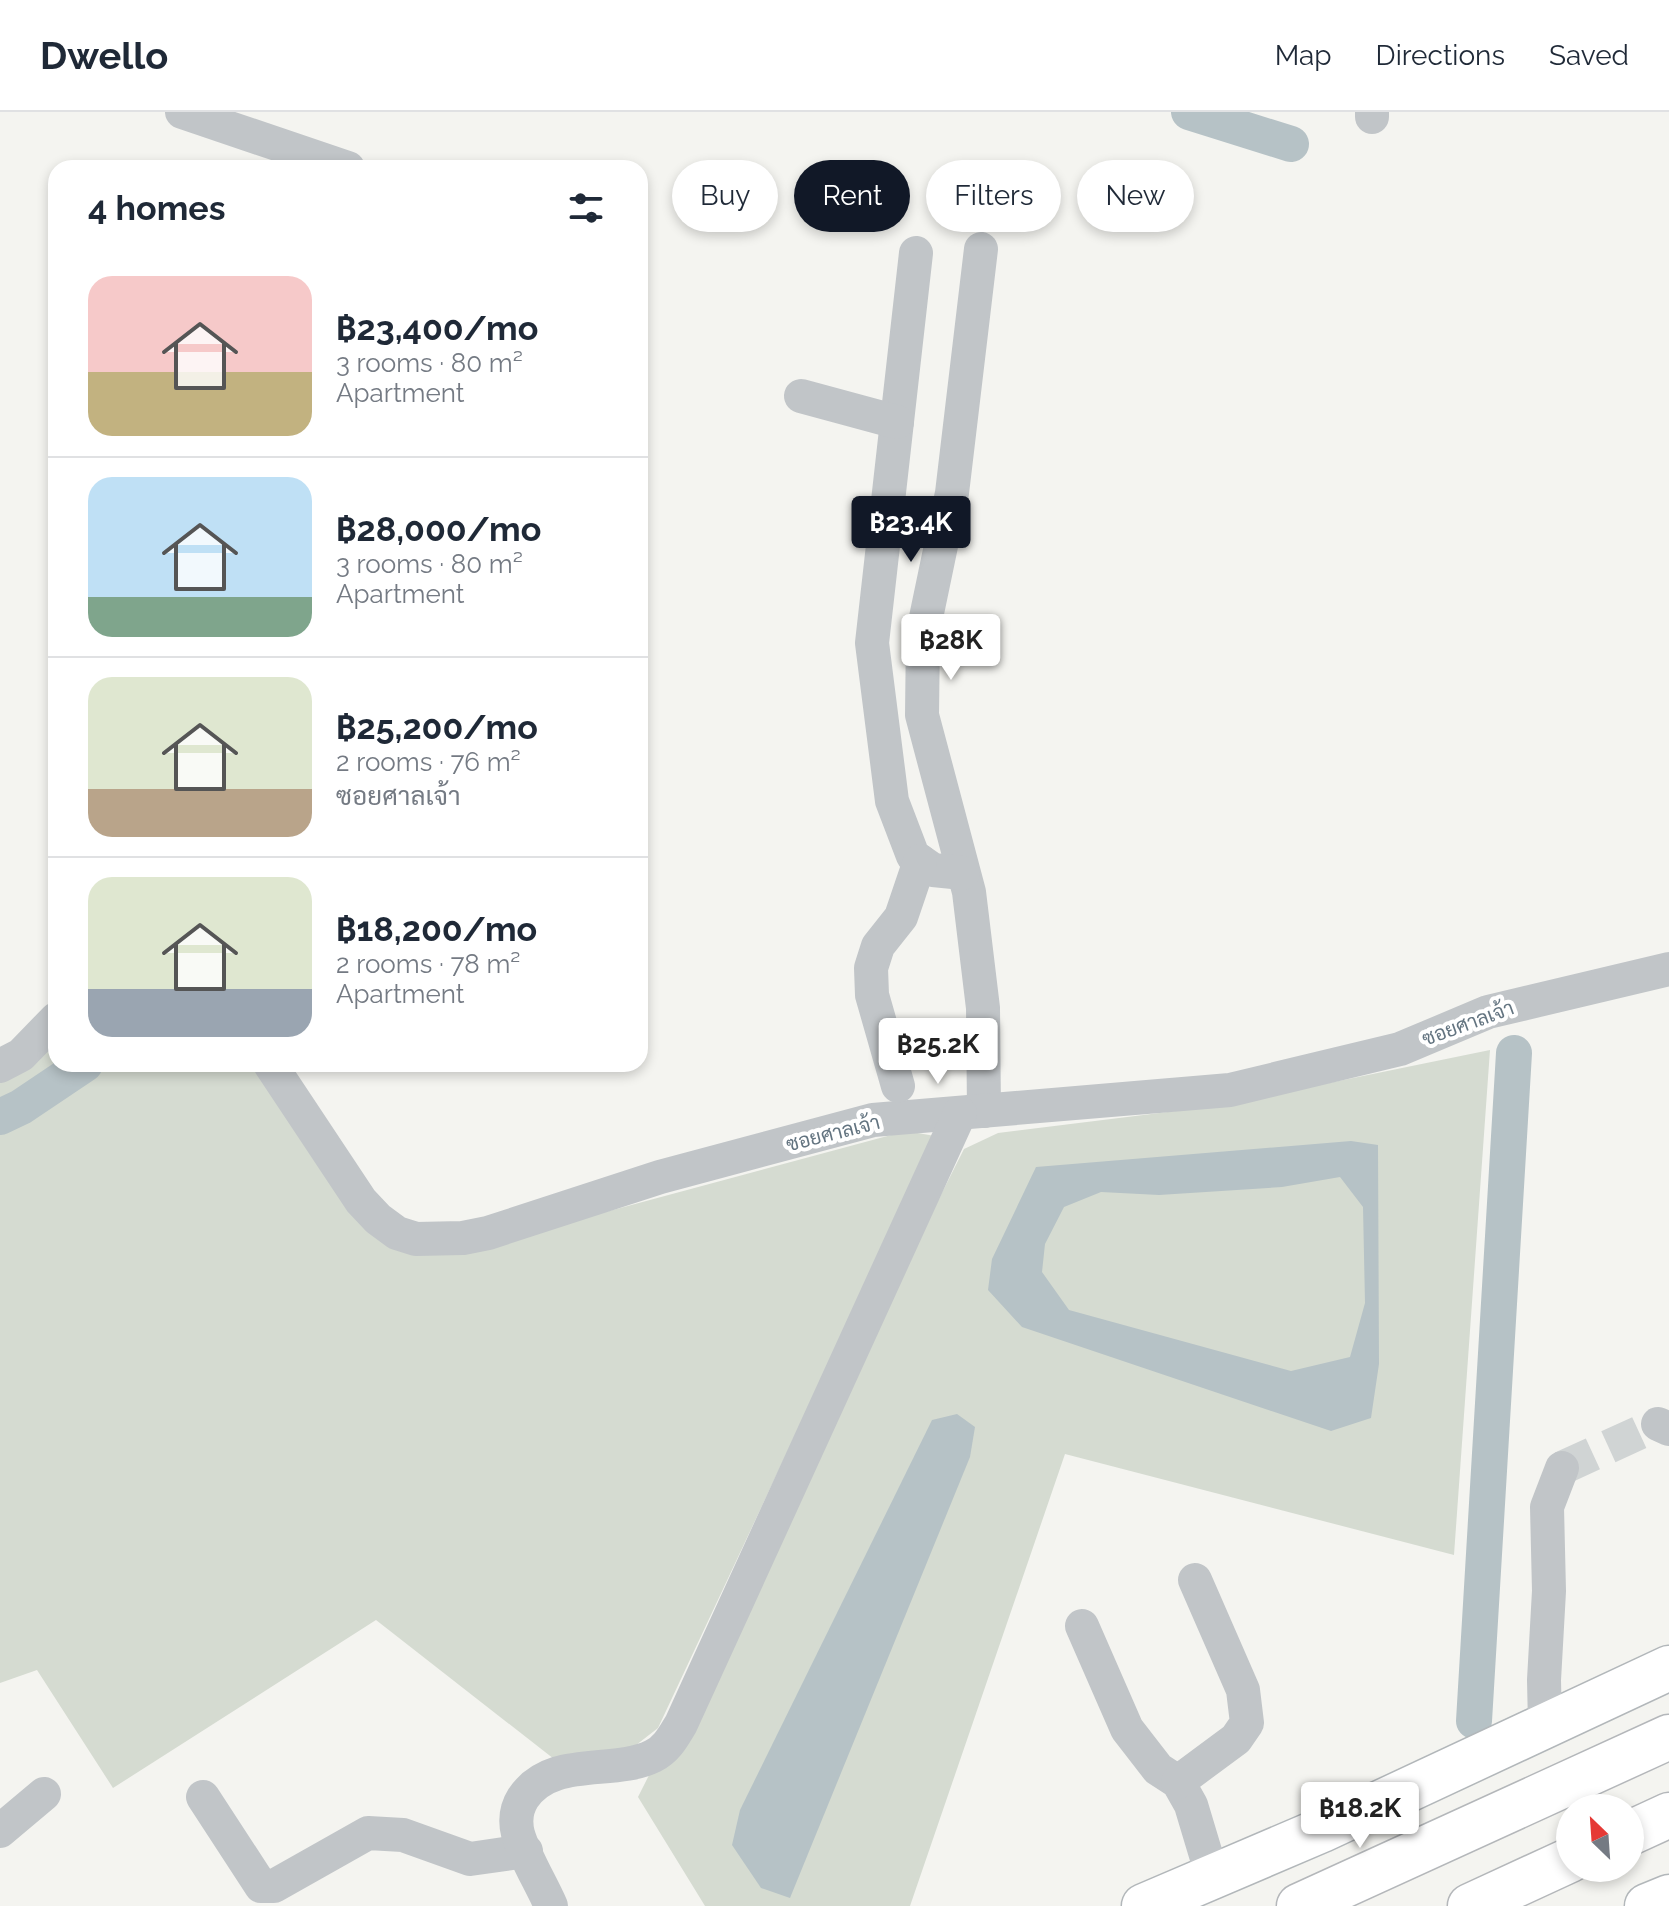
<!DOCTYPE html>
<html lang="en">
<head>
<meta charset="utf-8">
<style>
  body { margin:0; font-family:Raleway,Sarabun,sans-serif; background:#f6f6f7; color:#1f2937; height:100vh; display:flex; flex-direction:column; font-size:30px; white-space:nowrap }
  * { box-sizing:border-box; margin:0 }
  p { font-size:26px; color:#747a83 }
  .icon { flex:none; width:44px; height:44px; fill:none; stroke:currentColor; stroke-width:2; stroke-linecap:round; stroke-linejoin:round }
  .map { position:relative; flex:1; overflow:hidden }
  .details { position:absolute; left:48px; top:48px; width:600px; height:912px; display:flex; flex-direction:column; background:#fff; border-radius:24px; box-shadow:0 4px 12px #0003 }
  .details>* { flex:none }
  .hud { position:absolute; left:672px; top:48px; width:760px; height:72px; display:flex; gap:16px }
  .needle { width:52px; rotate:335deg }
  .controls { position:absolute; left:1556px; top:1682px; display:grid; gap:16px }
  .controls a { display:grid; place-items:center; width:88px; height:88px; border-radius:50%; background:#fff; box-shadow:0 4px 12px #0003; font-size:40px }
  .price { position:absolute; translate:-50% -68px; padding:0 18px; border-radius:8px; background:#fff; color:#222; font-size:26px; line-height:52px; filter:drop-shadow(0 2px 4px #0008) }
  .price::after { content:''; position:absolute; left:50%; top:48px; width:24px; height:18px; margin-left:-12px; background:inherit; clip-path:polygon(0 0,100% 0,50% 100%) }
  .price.active { background:#111827; color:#fff }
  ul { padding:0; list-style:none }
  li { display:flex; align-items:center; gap:24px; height:200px; padding:0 40px }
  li+li { border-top:2px solid #e0e1e3 }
  li span { display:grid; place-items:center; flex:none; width:224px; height:160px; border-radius:24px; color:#555 }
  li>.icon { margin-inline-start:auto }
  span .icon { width:96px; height:96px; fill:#fffc; stroke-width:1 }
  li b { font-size:34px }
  h2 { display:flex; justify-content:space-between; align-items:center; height:96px; padding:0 40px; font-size:34px }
  .pill { padding:0 28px; border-radius:36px; background:#fff; box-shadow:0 4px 12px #0003; font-size:28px; line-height:72px }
  .pill.active { background:#111827; color:#fff }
  header { display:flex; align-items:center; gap:48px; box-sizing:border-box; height:112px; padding:0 40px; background:#fff; border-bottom:2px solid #e0e1e3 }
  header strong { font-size:38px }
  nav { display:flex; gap:44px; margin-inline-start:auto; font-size:28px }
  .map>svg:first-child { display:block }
</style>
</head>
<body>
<header>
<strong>Dwello</strong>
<nav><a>Map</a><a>Directions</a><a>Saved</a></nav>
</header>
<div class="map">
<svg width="1669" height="1794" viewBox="0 0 1669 1794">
  <rect width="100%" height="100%" fill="#f4f4f0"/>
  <g fill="#d5dbd1">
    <path d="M56,921V952H259L404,1140L464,1138L906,1019L935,1024L658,1616L586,1672L376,1508L113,1676L37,1558L0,1571V955Z"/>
    <path d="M1490,938L1454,1443L1065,1342L910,1794H705L638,1685L964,1037L998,1021L1216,994Z"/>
  </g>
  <g fill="#b6c2c6" fill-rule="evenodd">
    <path d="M1351,1029L1378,1033L1379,1252L1371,1306L1331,1319L1022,1215L988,1178L992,1147L1036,1055ZM1340,1065L1363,1095L1365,1191L1350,1245L1291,1259L1069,1198L1042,1160L1045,1132L1064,1095L1101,1080L1159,1083L1282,1075Z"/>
    <path d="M957,1302L975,1315L970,1345L790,1786L761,1776L732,1733L740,1698L932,1308Z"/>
  </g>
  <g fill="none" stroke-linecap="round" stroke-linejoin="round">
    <g stroke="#b6c2c6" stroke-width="36">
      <path d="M1189,0L1291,32"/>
      <path d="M0,1005L21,995L85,952"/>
      <path d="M1474,1609L1514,941"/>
    </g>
    <path stroke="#d0d4d4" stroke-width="34" stroke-dasharray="34 17" stroke-linecap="butt" d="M1562,1356L1658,1312"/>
    <defs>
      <g id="major">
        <path d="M1144,1794L1322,1718L1669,1556"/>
        <path d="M1647,1794L1669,1785"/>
      </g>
      <g id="highway">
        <path d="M1630,1721L1669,1703"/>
        <path d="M1299,1794L1669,1625"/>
        <path d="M1470,1794L1570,1748"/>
      </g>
    </defs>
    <use href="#major" stroke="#b2b7ba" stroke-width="47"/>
    <use href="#highway" stroke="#b4b7ba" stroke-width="47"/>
    <g stroke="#c1c5c8" stroke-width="34">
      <path d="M182,0L348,56"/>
      <path d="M1372,5V0"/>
      <path d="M981,137L952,381L923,520L922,603L969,780L983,896L984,999"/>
      <path d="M916,141L872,531L892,689L913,744L933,758L963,761"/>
      <path d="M801,284L897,310"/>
      <path d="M270,952L361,1089L378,1107L397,1121L416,1127L463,1126L488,1121L660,1065L873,1008L1230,978L1400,937L1488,900L1669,857"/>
      <path d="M0,954L21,943L56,907"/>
      <path d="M898,974L872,883L871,856L878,834L901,805L920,749"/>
      <path d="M1658,1312L1669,1317"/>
      <path d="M1082,1514L1127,1617L1158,1657L1178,1670L1191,1693L1212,1763"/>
      <path d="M1545,1613L1544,1568L1549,1479L1547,1395L1562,1356"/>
      <path d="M1178,1670L1236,1627L1247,1611L1243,1578L1195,1468"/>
      <path d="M203,1685L261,1774H274L368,1721L403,1723L470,1747L526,1739"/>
      <path d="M0,1719L44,1682"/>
      <path d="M551,1794C541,1771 525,1746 518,1722C515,1710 516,1697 523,1686C552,1643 613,1664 653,1644C667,1637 673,1625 681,1612L960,1001"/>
    </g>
    <use href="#major" stroke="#fff" stroke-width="44"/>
    <use href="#highway" stroke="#fff" stroke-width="44"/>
  </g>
  <g text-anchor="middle" stroke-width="8" stroke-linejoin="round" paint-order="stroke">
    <g font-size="20" fill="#637480" stroke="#fff">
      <text transform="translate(1468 911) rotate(-20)" y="7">ซอยศาลเจ้า</text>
      <text transform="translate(833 1021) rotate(-14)" y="7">ซอยศาลเจ้า</text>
    </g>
  </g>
</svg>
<div class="controls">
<a><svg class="needle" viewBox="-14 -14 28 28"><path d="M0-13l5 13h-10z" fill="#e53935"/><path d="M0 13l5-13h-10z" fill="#747a83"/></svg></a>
</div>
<b class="price active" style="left:911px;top:452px">฿23.4K</b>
<b class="price" style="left:951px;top:570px">฿28K</b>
<b class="price" style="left:938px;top:974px">฿25.2K</b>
<b class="price" style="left:1360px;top:1738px">฿18.2K</b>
<div class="hud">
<a class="pill">Buy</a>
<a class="pill active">Rent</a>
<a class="pill">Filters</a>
<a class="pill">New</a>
</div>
<section class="details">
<h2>4 homes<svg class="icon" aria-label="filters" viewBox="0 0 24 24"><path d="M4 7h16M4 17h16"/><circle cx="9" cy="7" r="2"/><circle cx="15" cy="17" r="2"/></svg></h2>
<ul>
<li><span style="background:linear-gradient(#f6c9c9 60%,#c2b280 0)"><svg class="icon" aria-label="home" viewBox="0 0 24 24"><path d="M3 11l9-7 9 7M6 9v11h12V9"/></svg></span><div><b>฿23,400/mo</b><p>3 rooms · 80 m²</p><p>Apartment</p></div></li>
<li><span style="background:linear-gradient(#bfe0f5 75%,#7fa58c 0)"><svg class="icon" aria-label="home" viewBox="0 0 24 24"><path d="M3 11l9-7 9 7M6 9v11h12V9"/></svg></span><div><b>฿28,000/mo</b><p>3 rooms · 80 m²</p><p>Apartment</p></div></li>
<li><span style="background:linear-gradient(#dfe7d0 70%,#b9a48a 0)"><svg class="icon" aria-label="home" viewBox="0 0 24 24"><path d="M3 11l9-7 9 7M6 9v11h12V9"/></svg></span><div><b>฿25,200/mo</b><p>2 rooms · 76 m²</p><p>ซอยศาลเจ้า</p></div></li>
<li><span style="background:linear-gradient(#dfe7d0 70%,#9aa5b1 0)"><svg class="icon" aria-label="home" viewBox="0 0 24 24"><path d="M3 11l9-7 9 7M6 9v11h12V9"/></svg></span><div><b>฿18,200/mo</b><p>2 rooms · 78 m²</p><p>Apartment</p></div></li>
</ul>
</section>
</div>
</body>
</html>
